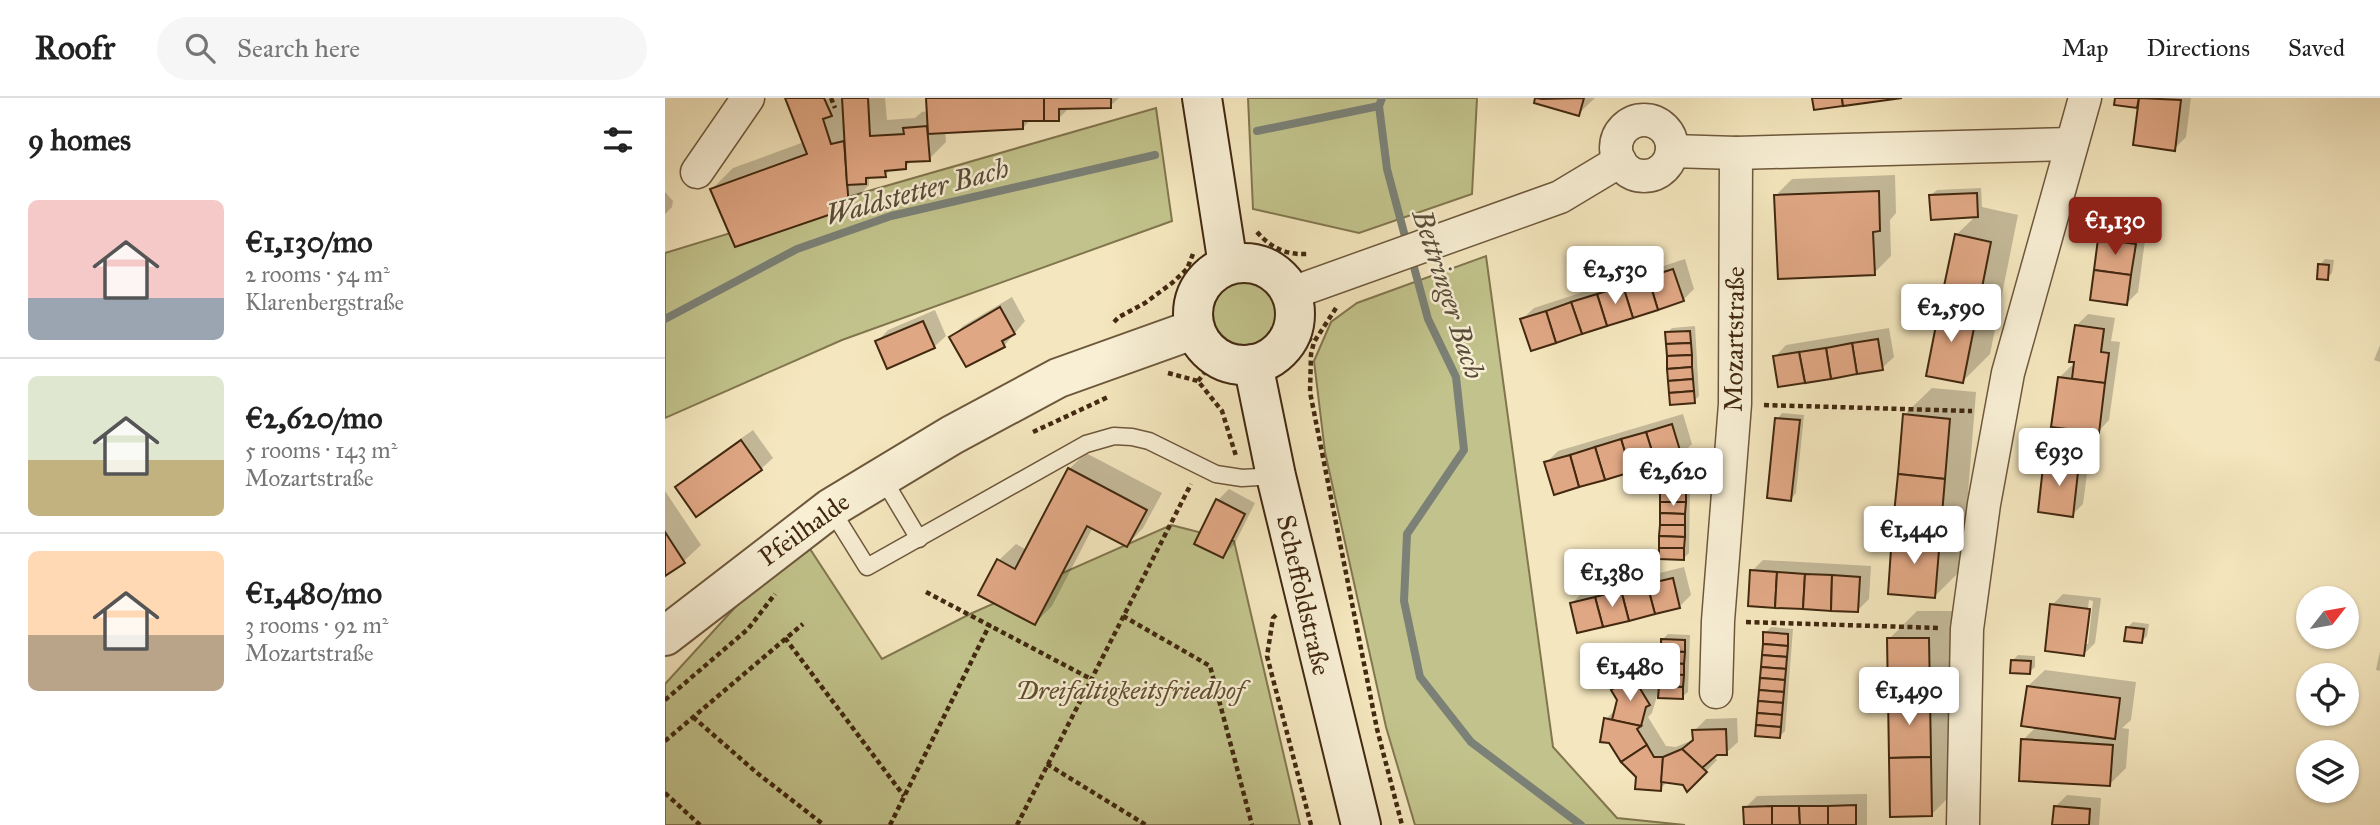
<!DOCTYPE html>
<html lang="en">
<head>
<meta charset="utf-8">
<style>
  body { margin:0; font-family:"IM FELL Great Primer",serif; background:#f6f6f6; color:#222; height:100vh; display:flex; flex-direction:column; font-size:26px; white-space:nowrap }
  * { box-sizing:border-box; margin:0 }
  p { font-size:23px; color:#767676 }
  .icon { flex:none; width:38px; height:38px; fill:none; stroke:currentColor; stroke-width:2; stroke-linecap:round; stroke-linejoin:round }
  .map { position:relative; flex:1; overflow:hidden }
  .sheet { display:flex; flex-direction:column; background:#fff; width:665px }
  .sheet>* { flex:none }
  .needle { width:46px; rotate:59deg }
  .tools { position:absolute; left:1631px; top:488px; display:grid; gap:14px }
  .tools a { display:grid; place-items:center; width:63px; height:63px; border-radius:50%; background:#fff; box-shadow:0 2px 5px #0004; font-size:35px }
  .price { position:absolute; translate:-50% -60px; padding:0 16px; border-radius:7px; background:#fff; color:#222; font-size:23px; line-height:46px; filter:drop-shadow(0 2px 4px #0008) }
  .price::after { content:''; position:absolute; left:50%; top:42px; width:21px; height:16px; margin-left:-10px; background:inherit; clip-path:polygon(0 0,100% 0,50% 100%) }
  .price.active { background:#8f2418; color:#fff }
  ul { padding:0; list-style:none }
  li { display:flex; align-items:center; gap:21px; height:175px; padding:0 28px }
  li+li { border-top:2px solid #e0e0e0 }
  li span { display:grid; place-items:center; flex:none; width:196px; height:140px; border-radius:10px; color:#555 }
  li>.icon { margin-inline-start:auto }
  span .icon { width:84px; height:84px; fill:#fffc; stroke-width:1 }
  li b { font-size:30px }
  h2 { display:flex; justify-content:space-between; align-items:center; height:84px; padding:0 28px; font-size:30px }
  header { display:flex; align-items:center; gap:42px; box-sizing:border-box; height:98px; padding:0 35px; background:#fff; border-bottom:2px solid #e0e0e0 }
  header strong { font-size:33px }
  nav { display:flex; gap:38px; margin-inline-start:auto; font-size:24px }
  .search { width:490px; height:63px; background:#f6f6f6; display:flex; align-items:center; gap:18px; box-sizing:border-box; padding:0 24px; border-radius:38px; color:#767676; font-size:26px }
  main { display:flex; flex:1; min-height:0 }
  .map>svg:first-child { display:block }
</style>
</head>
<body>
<header>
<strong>Roofr</strong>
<div class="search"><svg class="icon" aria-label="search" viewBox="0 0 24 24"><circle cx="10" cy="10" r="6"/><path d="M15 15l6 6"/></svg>Search here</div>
<nav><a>Map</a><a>Directions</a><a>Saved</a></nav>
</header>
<main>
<section class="sheet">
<h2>9 homes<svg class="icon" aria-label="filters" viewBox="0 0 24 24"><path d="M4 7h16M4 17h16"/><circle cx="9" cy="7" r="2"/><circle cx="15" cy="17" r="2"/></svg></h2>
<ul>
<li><span style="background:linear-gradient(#f6c9c9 70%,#9aa5b1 0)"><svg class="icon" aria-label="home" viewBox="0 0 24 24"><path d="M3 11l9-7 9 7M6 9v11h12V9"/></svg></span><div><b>€1,130/mo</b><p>2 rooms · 54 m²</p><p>Klarenbergstraße</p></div></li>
<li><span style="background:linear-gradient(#dfe7d0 60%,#c2b280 0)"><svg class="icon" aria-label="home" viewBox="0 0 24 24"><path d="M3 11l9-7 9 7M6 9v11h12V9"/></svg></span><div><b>€2,620/mo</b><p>5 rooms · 143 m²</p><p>Mozartstraße</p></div></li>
<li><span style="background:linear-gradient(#ffd9b3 60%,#b9a48a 0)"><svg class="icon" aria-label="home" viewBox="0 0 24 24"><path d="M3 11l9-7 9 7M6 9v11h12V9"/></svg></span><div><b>€1,480/mo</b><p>3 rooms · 92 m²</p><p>Mozartstraße</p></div></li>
</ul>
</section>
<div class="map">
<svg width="1715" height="727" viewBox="0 0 1715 727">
  <rect width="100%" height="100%" fill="#f4e6be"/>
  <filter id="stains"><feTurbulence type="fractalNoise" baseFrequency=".00286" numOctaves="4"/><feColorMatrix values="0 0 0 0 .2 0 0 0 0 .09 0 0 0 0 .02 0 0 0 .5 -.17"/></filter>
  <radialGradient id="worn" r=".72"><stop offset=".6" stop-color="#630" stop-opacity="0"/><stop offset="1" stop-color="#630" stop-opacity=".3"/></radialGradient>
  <g fill="#c2c38c" stroke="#82764e" stroke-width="2">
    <path d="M583,0H812L807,96L694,135L588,111Z"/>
    <path d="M491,10L507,123L177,242L0,320V155L200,94Z"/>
    <path d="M821,158L888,649L952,720L1020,727H750L721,629L660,354L649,263L666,224L692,205Z"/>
    <circle cx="580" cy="215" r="32"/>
    <path d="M506,427L569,443L635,727H0V586L85,493L145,451L217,561L305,516Z"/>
  </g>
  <g fill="#0003" fill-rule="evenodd">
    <path d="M122,0H220L222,22L250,20L257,14L264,13L263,0H454L445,8L405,9L393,21H366L358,30L280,33L281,44L264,61L248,62L240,69L227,70L220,77L206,78L204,80V87L183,108L47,91L68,70L139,44Z"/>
    <path d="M872,0H930L913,16Z"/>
    <path d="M1452,0H1526L1521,39L1509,51L1475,5L1472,8Z"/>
    <path d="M1230,77L1231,115L1225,122L1226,158L1209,175L1111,97L1127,81Z"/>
    <path d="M1316,90L1317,109L1353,117L1325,256L1297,284L1291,137L1311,118L1266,97L1272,92Z"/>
    <path d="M0,94L8,103L7,109L0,116Z"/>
    <path d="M1446,130L1481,135L1473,194L1462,205L1435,142Z"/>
    <path d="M1020,161L1029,191L1018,202L857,221L869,210Z"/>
    <path d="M1660,161L1669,162L1667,175L1662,180L1655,167Z"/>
    <path d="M347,199L360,223L339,248L287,239L298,228Z"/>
    <path d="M270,212L281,238L269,249L212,244L223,232Z"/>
    <path d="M1423,216L1450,220L1446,243L1455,244L1444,322L1433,334L1394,280L1406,268L1410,269L1411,228Z"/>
    <path d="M1030,228L1034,298L1029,303L1002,235L1007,230Z"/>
    <path d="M1224,230L1229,259L1217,270L1110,259L1121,247Z"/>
    <path d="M1715,247V264L1709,262Z"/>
    <path d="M1267,290L1311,294L1297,471L1269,499L1239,317Z"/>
    <path d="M1117,315L1139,317L1131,395L1126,401L1112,321Z"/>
    <path d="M1018,316L1027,346L1016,357L881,365L893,353Z"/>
    <path d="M88,332L108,360L96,371L12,389L23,378Z"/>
    <path d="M1393,350L1425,354L1418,406L1407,417L1381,361Z"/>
    <path d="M421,355L497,395L478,430L462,447L428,429L387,508L370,525L334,462L351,446L362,452L404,371Z"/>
    <path d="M1002,388H1025L1024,455L1019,460L997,393Z"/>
    <path d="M564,391L590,405L569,447L557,458L553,402Z"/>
    <path d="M0,393L36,447L19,463L0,476Z"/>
    <path d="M1098,462L1206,468L1204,501L1192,513L1087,473Z"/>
    <path d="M1019,469L1026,497L1015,508L907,505L918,494Z"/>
    <path d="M1398,496L1436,500L1430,545L1419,556L1387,507ZM1424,502L1428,503L1423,546H1419Z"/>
    <path d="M1252,513H1291L1294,689L1266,717L1224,541Z"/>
    <path d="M1468,524L1484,526L1482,538L1477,543L1463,529Z"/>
    <path d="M1106,529L1128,531L1120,633L1115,638L1100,535Z"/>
    <path d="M1003,536L1025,537L1023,594L1017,599L998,541Z"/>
    <path d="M1715,553V573L1711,572Z"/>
    <path d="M1353,557L1370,558V569L1364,574L1347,563Z"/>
    <path d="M980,569L995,594L992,598L987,615L983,619L1001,648L1011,649L1030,641L1029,633L1041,621L1072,620L1073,644L1061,655H1051L1048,658L1052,662L1023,692L1019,685L1003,683L995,691L973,679L941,621L951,611L954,601L948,593L959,581Z"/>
    <path d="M1380,572L1471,584L1466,622L1457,630L1464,631L1461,670L1445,686L1358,642L1372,628L1363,588Z"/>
    <path d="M1202,696V727H1081L1080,710L1092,698Z"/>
    <path d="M1402,697L1436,700L1434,727H1389L1390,709Z"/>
  </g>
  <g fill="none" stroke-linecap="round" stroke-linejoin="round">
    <g stroke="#7b8177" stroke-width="8">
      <path d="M717,0L714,8L722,71L742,146"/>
      <path d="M592,33L714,8"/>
      <path d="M746,158L763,221L791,279L799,352L742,436L739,503L755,579L806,644L916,727"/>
      <path d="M0,221L132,151L226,118L490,57"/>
    </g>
  </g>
  <g fill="#e0a784" stroke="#41280f" stroke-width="2">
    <path d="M120,0H159L167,18L158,21L166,46L179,43L184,110L70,149L45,91L142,56Z"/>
    <path d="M177,0H203L205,38L239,36L238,30L262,28L265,63L241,64V71L220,73L221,79L201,80V86L182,87Z"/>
    <path d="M261,0H379V23H358V31L263,36Z"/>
    <path d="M379,0H446V10L394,11V23H379Z"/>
    <path d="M870,0L877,1L919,0L914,18L869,5Z"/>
    <path d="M1147,0H1177L1178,8L1149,12Z"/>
    <path d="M1177,0H1237L1178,8Z"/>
    <path d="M1450,0H1474L1472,10L1449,7Z"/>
    <path d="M1474,0L1516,2L1510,53L1468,47Z"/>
    <path d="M1214,93L1215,133L1208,134L1210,177L1113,181L1109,97Z"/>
    <path d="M1312,95L1313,119L1266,122L1264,97Z"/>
    <path d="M1290,136L1326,144L1312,215L1275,207Z"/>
    <path d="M1433,141L1471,146L1466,177L1429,172Z"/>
    <path d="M1653,166L1664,167L1663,182L1652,181Z"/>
    <path d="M1008,171L1019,203L993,212L983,179Z"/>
    <path d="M1429,172L1466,177L1462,207L1425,202Z"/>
    <path d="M983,179L993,212L968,220L958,188Z"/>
    <path d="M958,188L968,220L942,228L932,196Z"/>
    <path d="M932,196L942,228L917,236L906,204Z"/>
    <path d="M906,204L917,236L891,245L881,213Z"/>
    <path d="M1275,207L1312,215L1298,285L1261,278Z"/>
    <path d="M335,209L350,236L337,243L340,249L301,269L284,239Z"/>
    <path d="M881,213L891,245L866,253L855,221Z"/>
    <path d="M258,223L270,250L222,271L210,243Z"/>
    <path d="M1410,227L1439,231L1436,254L1444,255L1440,285L1407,281L1409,264H1404Z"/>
    <path d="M1025,233L1026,245L1001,246L1000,234Z"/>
    <path d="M1213,241L1218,272L1192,276L1187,245Z"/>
    <path d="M1026,245L1027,257L1002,258L1001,246Z"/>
    <path d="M1187,245L1192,276L1166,281L1161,250Z"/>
    <path d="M1161,250L1166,281L1140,285L1134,254Z"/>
    <path d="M1134,254L1140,285L1113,289L1108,258Z"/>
    <path d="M1027,257V269L1002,271V258Z"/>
    <path d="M1027,269L1028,281L1003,283L1002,271Z"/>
    <path d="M1393,279L1440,285L1434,335L1386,329Z"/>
    <path d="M1028,281L1029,293L1004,295L1003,283Z"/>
    <path d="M1029,293L1030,305L1005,307L1004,295Z"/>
    <path d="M1238,316L1285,321L1280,381L1233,376Z"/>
    <path d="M1110,320L1135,322L1126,403L1102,400Z"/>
    <path d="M1007,326L1017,359L991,366L981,334Z"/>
    <path d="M981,334L991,366L966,374L956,341Z"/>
    <path d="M956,341L966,374L940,382L930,349Z"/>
    <path d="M76,342L97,372L31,419L10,389Z"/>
    <path d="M930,349L940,382L914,389L905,357Z"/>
    <path d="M905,357L914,389L889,397L879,364Z"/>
    <path d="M1379,360L1414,365L1408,419L1373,414Z"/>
    <path d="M403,370L482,412L462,449L422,428L370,527L313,497L332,461L350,471Z"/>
    <path d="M1233,376L1280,381L1275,440L1227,436Z"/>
    <path d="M995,392L1021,393V404H995Z"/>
    <path d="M551,401L580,416L558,460L529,446Z"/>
    <path d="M995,404H1021L1020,416L995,415Z"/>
    <path d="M995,415L1020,416V427H995Z"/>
    <path d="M995,427H1020V439L994,438Z"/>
    <path d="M0,434L20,465L0,478Z"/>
    <path d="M1227,436L1275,440L1270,500L1223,496Z"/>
    <path d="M994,438L1020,439L1019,450H994Z"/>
    <path d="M994,450H1019V462L994,461Z"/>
    <path d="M1085,472L1112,474L1110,510L1083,508Z"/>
    <path d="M1112,474L1140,476L1138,511L1110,510Z"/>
    <path d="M1140,476L1167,477L1166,513L1138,511Z"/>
    <path d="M1167,477L1195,479L1193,514L1166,513Z"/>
    <path d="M1008,480L1015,510L990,516L982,486Z"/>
    <path d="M982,486L990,516L964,523L956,492Z"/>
    <path d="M956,492L964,523L938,529L930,499Z"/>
    <path d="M930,499L938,529L912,535L905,505Z"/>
    <path d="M1385,506L1425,511L1419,558L1380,553Z"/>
    <path d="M1461,529L1479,531L1477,545L1459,543Z"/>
    <path d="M1098,534L1123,536V548L1098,546Z"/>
    <path d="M1222,540H1264L1265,599L1223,600Z"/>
    <path d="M996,541L1020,542V554L996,553Z"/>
    <path d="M1098,546L1123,548L1122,559L1097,557Z"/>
    <path d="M996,553L1020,554L1019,566L995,564Z"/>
    <path d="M1097,557L1122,559L1121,571L1096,569Z"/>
    <path d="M1346,562L1366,563L1365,576L1345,575Z"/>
    <path d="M995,564L1019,566V577L994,576Z"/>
    <path d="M1096,569L1121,571L1120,582L1095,580Z"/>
    <path d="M994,576L1019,577L1018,589L994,588Z"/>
    <path d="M968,579L985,607L981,609L976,628L947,622L952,602L946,592Z"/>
    <path d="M1095,580L1120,582L1119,594L1094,592Z"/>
    <path d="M994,588L1018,589V601L993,600Z"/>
    <path d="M1362,588L1455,600L1450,641L1356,628Z"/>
    <path d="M1094,592L1119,594L1118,605L1093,603Z"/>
    <path d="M1265,599L1266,659L1224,660L1223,600Z"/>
    <path d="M1093,603L1118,605L1117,617L1092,615Z"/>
    <path d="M1092,615L1117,617L1116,629L1091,627Z"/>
    <path d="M939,620L976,628L972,631L982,647L956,664L944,645L935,644Z"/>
    <path d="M1091,627L1116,629L1115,640L1090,638Z"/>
    <path d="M1061,631L1062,657H1052L1037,670L1017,651L1028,642L1027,632Z"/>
    <path d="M1356,641L1448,647L1445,688L1354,683Z"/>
    <path d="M982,647L989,659H998L996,693L970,691L971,679L956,664Z"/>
    <path d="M1017,651L1042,674L1022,694L1018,687L996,684L998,659Z"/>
    <path d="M1266,659L1267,718L1225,719L1224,660Z"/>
    <path d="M1191,707V727H1163V708Z"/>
    <path d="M1107,708H1134L1135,727H1107Z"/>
    <path d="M1107,708V727H1079L1078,709Z"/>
    <path d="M1134,708H1163V727H1135Z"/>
    <path d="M1389,708L1425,711L1424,727H1387Z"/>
  </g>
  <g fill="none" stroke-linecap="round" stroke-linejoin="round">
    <defs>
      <g id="service">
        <path d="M217,379L254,441"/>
        <path d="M166,411L202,469L421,346L449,338L467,339L484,343L551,376L577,380L611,378"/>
      </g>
      <g id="minor">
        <circle cx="979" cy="50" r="28"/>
        <path d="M1007,53L1071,55L1406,46"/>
        <path d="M32,74L83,0"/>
        <path d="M627,195L895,99L955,63"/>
        <path d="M1051,594L1053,523L1070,306L1071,55"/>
        <path d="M1298,727L1302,531L1319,406L1343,275L1420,0"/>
      </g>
      <path id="tertiary" d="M0,538L166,410L287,337L393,280L530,231"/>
      <g id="secondary">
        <path d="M537,0L563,167"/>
        <circle cx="579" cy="216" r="51"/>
        <path d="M588,266L611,378L696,727"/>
      </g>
    </defs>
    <use href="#service" stroke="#6e583b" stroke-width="19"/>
    <use href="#minor" stroke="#6e583b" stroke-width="35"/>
    <use href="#tertiary" stroke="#6e583b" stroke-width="42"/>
    <use href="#secondary" stroke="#41280f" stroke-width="42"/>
    <g stroke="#41280f" stroke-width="4.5" stroke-dasharray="5 3.5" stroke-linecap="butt">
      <path d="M166,0L170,10"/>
      <path d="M592,134C606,150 621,157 642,156"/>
      <path d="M671,210L649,244L646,256L645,294L712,631L737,727"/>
      <path d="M449,224L454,219L480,205L507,185L522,171L528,156"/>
      <path d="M628,231L649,244"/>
      <path d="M503,275L533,283L557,313L571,358"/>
      <path d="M533,283L552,259"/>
      <path d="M1099,307L1307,313"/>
      <path d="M368,334L443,299"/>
      <path d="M261,494L426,581"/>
      <path d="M611,517L608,520L602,558L646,727"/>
      <path d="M458,518L545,568L587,727"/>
      <path d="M1081,524L1276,530"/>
      <path d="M120,540L239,698"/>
      <path d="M0,602L83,531L110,496"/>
      <path d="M28,619L92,675L159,727"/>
      <path d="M0,643L138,526"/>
      <path d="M382,666L481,727"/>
      <path d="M0,695L35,727"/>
      <path d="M225,727L325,526"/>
      <path d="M352,727L526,386"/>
    </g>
    <use href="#service" stroke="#f8efd5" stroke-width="16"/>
    <use href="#minor" stroke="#f8efd5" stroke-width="32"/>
    <use href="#tertiary" stroke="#f8efd5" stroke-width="38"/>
    <use href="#secondary" stroke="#f8efd5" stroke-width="38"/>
  </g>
  <g text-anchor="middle" stroke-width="5" stroke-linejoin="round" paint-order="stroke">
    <g font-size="26" fill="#41280f" stroke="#f8efd5">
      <text transform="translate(1069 241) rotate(-89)" y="9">Mozartstraße</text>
      <text transform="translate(139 431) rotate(-36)" y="9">Pfeilhalde</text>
      <text transform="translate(639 497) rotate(77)" y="9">Scheffoldstraße</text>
    </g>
    <g font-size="26" font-style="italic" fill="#614f2e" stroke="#f8efd5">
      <text x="465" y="601">Dreifaltigkeitsfriedhof</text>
    </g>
    <g font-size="28" font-style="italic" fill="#594d3a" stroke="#f8efd5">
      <text transform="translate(252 93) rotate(-15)" y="10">Waldstetter Bach</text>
      <text transform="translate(784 196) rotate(72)" y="10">Bettringer Bach</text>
    </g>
  </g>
  <rect width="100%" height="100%" filter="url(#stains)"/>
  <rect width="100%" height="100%" fill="url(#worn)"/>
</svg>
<div class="tools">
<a><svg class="needle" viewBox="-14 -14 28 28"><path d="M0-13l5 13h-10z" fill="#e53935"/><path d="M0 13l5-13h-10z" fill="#767676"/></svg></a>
<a><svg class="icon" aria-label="locate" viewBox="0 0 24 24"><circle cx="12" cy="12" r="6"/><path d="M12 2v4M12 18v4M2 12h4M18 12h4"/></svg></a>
<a><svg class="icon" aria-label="layers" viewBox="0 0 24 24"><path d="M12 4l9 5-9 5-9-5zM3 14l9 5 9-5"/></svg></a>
</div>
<b class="price active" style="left:1450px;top:159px">€1,130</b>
<b class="price" style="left:950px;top:208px">€2,530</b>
<b class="price" style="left:1286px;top:246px">€2,590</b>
<b class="price" style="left:1394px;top:390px">€930</b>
<b class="price" style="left:1008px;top:410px">€2,620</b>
<b class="price" style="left:1249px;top:468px">€1,440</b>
<b class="price" style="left:947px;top:511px">€1,380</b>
<b class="price" style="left:965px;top:605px">€1,480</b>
<b class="price" style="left:1244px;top:629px">€1,490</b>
</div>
</main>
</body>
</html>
